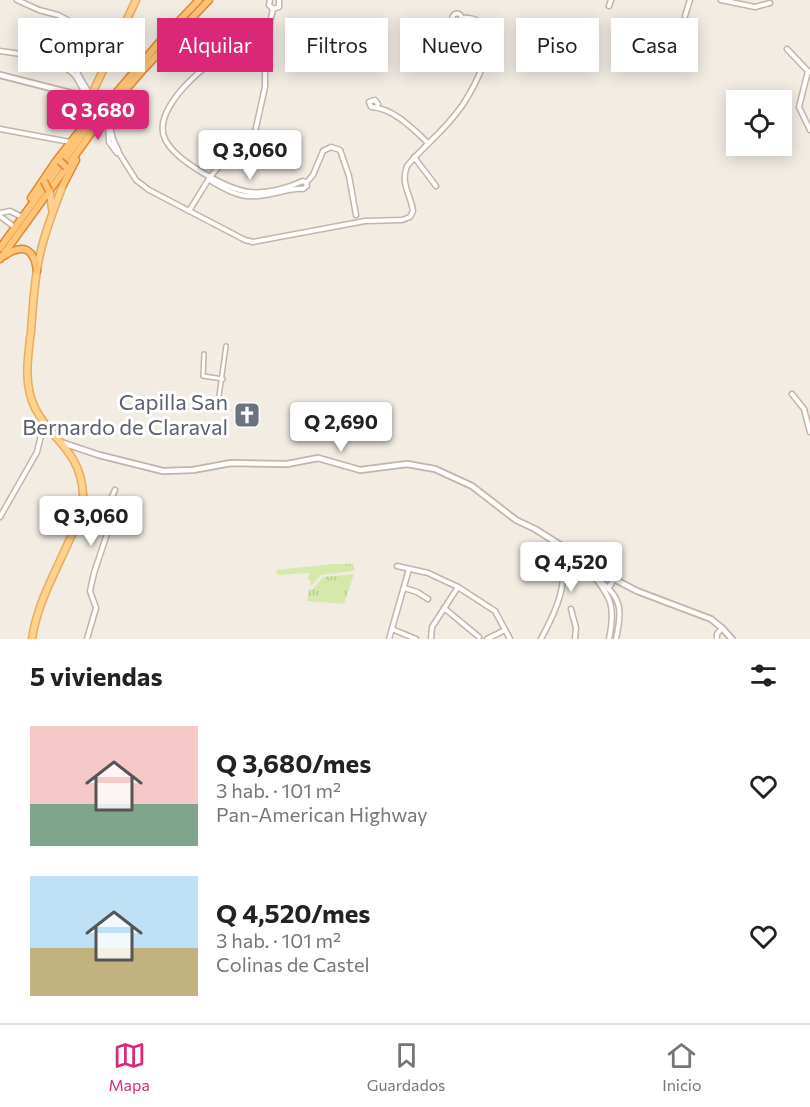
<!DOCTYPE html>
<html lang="es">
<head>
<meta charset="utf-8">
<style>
  body { margin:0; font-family:Commissioner,sans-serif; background:#f6f6f6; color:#222; height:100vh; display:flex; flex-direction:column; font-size:22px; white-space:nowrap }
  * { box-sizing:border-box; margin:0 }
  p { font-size:20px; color:#767676 }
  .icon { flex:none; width:33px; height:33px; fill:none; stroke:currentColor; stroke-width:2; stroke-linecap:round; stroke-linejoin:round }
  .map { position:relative; height:639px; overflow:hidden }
  .panel { display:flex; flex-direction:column; background:#fff; flex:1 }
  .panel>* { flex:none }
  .hud { position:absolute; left:18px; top:18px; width:774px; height:54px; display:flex; gap:12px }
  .fabs { position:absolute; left:726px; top:90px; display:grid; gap:12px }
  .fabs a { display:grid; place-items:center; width:66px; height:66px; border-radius:0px; background:#fff; box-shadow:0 3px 15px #0003; font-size:30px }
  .price { position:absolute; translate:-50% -51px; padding:0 14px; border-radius:6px; background:#fff; color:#222; font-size:20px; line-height:39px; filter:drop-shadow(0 2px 3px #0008) }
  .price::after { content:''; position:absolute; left:50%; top:36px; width:18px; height:14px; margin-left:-9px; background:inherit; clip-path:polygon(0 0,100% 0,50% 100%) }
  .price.selected { background:#db2777; color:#fff }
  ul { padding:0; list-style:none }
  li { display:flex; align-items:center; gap:18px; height:150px; padding:0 30px }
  li span { display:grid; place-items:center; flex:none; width:168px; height:120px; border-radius:0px; color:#555 }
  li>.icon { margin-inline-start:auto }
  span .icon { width:72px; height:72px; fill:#fffc; stroke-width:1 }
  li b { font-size:26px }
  h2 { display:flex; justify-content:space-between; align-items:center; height:72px; padding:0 30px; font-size:26px }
  .pill { padding:0 21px; border-radius:0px; background:#fff; box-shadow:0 3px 15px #0003; font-size:21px; line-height:54px }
  .pill.selected { background:#db2777; color:#fff }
  .menu { display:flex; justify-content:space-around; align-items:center; height:84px; border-top:2px solid #e0e0e0; background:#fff; font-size:16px; color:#767676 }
  .menu a { display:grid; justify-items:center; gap:3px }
  .menu .selected { color:#db2777 }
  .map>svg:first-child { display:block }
</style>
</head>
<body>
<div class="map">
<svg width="810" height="639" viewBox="0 0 810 639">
  <defs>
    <pattern id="grass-tufts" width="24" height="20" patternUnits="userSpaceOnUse" patternTransform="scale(1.5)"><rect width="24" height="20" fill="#d4e9aa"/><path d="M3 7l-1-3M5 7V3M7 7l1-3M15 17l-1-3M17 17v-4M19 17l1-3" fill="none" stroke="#b7c993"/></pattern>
  </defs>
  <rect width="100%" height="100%" fill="#f2ece3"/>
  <g fill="url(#grass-tufts)">
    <path d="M333,564H352L355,569L353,571L321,575L310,587L311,581L308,580L309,573L278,575L276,570Z"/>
    <path d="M354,574L344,604L307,601L309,589H313L323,577Z"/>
  </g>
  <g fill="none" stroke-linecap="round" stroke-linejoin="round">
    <defs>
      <g id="pedestrian">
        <path d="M204,354L203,376L223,379"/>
        <path d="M219,396L226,346"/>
      </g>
      <g id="minor">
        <path d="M17,0L39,10L58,15L85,29C87,42 75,53 76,66C76,76 87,86 90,96"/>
        <path d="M270,0L269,5L273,9L279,7V0"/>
        <path d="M721,0L755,7L770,3"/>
        <path d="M609,6L611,0"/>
        <circle cx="457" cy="18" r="4.5"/>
        <path d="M685,16L690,0"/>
        <path d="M787,49L809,72"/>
        <path d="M0,51C23,54 51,57 70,71C79,76 81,91 90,98"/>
        <path d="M808,71L799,107L810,130"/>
        <path d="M377,107L378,104L375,100L369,102L371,107C393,108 412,128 428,143"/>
        <path d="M106,119C112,130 110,128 113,139C114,144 118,147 119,153L136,180L149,190L245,240L253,242L365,221L402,220L410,217L413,211C411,195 400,184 407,166C422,148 440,134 455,115C469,98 496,51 485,30C480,20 472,17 462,18"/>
        <path d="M108,124L109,142L117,153H119"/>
        <path d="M0,129L70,142"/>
        <path d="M414,157L436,186"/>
        <path d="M210,177L211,181C236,196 247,200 275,193C285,191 294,188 303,189L307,186L306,183L303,181C288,188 266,194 249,192C227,189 175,161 165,139C150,109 209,59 233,50C244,46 254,46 265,47"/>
        <path d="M306,183L313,175L323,151L331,147L340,150L349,176L356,215"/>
        <path d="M189,211L210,177L223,162L247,144L255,132L265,87V47L273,9"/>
        <path d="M0,213L10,211L20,216"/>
        <path d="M0,216L13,226"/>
        <path d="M792,394L804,409L810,432"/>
        <path d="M0,517L37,452L44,423"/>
        <path d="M584,562C605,594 618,596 609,639"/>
        <path d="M397,566L428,573L458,587"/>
        <path d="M598,580C623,597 622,612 616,639"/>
        <path d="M404,588L417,592L428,599"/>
        <path d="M444,608L479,637"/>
        <path d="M571,609L576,628L575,639"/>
        <path d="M392,629L416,639"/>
        <path d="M87,639L96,608L90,591L94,573L112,519L110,501L115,490"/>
        <path d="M389,639L409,569"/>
        <path d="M431,639L432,627L458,587L495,611L510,639"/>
        <path d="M487,639L505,630"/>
        <path d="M541,639C552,618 567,590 562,565C561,557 556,550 554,542"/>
        <path d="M717,639V634L722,628"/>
      </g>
      <g id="tertiary">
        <path d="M0,75L90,98"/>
        <path d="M63,443L99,455L163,471L193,470L231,463L287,464L318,458L360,470L407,464L435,469L472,486L516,520L535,529L614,579L637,591L711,619L722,628L732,639"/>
        <path d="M609,587L614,579"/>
      </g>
      <g id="primary">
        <path d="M90,98L136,0"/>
        <path d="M50,193L52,209"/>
        <path d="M32,639C37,604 55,573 69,541C76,526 84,511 83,494C81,451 51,440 35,408C23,384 28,356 31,331C33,307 34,282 39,259C44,233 54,209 63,185"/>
      </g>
      <g id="trunk">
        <path d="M86,123L91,112L90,98"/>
        <path d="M63,185L76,160"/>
        <path d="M31,198L56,161L81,129"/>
        <path d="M0,248L93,120L163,38L199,0"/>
        <path d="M4,256C23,243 34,248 37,271"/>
        <path d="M0,259L105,114L142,71L209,0"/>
      </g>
    </defs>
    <use href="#pedestrian" stroke="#c1b5a9" stroke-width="6"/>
    <use href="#minor" stroke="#c1b5a9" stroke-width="7"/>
    <use href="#tertiary" stroke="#c1b5a9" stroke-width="8"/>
    <use href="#primary" stroke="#e7ac5c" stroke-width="9"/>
    <use href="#trunk" stroke="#e2892d" stroke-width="9"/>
    <use href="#pedestrian" stroke="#fff" stroke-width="3"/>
    <use href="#minor" stroke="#fff" stroke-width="4"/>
    <use href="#tertiary" stroke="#fff" stroke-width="4.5"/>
    <use href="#primary" stroke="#ffd18f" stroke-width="6"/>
    <use href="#trunk" stroke="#ffc478" stroke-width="6"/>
    <defs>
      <g id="trunk-bridge">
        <path d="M60,161L66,167"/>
        <path d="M44,181L49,191"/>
      </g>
    </defs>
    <use href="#trunk-bridge" stroke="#e2892d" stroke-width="9" stroke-linecap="butt"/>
    <use href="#trunk-bridge" stroke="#ffc478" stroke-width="6"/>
  </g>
  <defs>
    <symbol id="church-square" viewBox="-11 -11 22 22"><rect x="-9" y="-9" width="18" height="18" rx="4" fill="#6b7280" stroke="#fff"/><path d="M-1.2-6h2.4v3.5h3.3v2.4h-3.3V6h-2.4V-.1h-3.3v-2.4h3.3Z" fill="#fff"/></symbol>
  </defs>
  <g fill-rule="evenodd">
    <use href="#church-square" x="232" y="400" width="30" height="30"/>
  </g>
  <g text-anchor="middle" stroke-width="6" stroke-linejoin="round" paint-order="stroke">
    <g font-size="22" fill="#5b616d" stroke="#fff" text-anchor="end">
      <text x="228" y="410">Capilla San<tspan x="228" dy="25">Bernardo de Claraval</tspan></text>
    </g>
  </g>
</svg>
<div class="fabs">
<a><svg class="icon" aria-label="locate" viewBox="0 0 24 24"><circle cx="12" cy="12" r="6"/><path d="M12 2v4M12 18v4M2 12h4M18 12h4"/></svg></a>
</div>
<b class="price selected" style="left:98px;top:141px">Q 3,680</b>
<b class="price" style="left:250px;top:181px">Q 3,060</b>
<b class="price" style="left:341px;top:453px">Q 2,690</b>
<b class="price" style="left:91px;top:547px">Q 3,060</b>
<b class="price" style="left:571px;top:593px">Q 4,520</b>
<div class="hud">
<a class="pill">Comprar</a>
<a class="pill selected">Alquilar</a>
<a class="pill">Filtros</a>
<a class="pill">Nuevo</a>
<a class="pill">Piso</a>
<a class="pill">Casa</a>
</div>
</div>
<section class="panel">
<h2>5 viviendas<svg class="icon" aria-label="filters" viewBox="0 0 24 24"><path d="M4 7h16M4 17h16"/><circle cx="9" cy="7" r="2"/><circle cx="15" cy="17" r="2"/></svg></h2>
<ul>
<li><span style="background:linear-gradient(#f6c9c9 65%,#7fa58c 0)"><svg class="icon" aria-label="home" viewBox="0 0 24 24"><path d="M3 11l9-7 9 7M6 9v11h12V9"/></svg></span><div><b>Q 3,680/mes</b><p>3 hab. · 101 m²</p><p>Pan-American Highway</p></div><svg class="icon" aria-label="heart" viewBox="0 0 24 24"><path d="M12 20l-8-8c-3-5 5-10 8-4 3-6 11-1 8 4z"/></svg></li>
<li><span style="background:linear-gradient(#bfe0f5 60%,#c2b280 0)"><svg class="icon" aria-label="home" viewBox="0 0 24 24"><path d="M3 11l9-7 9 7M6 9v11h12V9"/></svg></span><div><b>Q 4,520/mes</b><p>3 hab. · 101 m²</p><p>Colinas de Castel</p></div><svg class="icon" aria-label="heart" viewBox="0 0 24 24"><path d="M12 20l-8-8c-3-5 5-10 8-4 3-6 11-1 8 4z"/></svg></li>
</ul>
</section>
<nav class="menu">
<a class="selected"><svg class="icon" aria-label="map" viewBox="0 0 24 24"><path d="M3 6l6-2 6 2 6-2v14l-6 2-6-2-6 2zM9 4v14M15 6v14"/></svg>Mapa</a>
<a><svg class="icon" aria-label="saved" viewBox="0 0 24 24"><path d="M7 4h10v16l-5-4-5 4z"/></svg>Guardados</a>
<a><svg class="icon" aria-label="home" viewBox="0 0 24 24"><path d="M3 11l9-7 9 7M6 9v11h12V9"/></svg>Inicio</a>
</nav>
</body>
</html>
